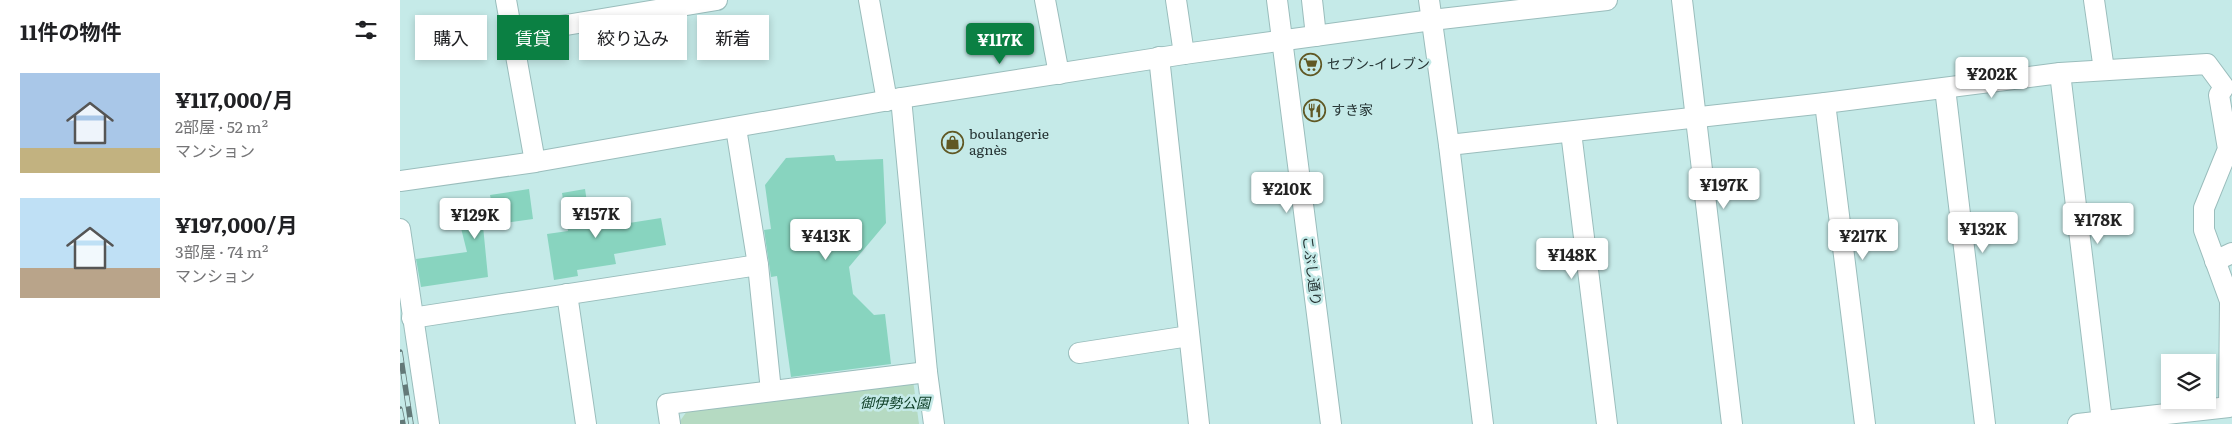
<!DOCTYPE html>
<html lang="ja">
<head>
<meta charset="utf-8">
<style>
  body { margin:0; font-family:Literata,"Noto Sans JP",serif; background:#f2f2f2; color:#202124; height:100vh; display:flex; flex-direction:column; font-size:19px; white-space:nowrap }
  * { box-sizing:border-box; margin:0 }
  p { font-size:16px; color:#757577 }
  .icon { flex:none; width:28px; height:28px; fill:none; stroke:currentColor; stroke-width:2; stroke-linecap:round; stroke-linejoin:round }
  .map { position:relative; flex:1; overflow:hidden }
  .sheet { display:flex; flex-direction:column; background:#fff; width:400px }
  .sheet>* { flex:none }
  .hud { position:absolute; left:15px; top:15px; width:475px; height:45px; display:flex; gap:10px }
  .buttons { position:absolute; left:1761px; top:354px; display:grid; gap:10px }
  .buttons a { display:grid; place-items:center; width:55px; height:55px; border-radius:0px; background:#fff; box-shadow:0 2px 8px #0003; font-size:25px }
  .price { position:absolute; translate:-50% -42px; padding:0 11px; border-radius:5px; background:#fff; color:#222; font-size:16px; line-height:32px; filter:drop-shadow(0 1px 2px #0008) }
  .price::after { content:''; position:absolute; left:50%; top:30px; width:15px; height:11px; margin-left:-8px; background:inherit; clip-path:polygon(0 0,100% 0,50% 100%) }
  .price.on { background:#0b8043; color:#fff }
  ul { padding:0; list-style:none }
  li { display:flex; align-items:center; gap:15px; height:125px; padding:0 20px }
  li span { display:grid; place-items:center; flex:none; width:140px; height:100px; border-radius:0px; color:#555 }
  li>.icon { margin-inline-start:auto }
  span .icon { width:60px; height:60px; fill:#fffc; stroke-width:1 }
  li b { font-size:21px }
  h2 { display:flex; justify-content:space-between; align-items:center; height:60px; padding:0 20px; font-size:21px }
  .pill { padding:0 18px; border-radius:0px; background:#fff; box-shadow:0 2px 8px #0003; font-size:18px; line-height:45px }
  .pill.on { background:#0b8043; color:#fff }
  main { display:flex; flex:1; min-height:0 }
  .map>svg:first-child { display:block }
</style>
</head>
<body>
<main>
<section class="sheet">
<h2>11件の物件<svg class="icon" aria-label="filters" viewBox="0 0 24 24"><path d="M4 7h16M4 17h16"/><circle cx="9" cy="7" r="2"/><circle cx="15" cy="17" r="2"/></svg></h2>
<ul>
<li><span style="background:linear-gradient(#a9c7e8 75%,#c2b280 0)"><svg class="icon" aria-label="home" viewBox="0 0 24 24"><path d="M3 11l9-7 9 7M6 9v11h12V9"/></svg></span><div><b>¥117,000/月</b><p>2部屋 · 52 m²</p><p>マンション</p></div></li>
<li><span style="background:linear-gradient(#bfe0f5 70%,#b9a48a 0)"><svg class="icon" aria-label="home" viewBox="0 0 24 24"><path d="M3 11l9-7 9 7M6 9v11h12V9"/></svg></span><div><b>¥197,000/月</b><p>3部屋 · 74 m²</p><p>マンション</p></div></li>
</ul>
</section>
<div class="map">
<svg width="1832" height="424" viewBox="0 0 1832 424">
  <rect width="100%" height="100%" fill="#c5eae8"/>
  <path fill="#b5dac2" d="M513,380L519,424H278L287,411Z"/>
  <g fill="#88d4bf">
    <path d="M434,155L436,161L483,159L486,223L449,267L453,294L474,315L485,314L491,364L391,377L377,276L371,277L364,230L371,229L365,185L386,158Z"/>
    <path d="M129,189L133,219L83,226L88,277L21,287L16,259L67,252L57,212L92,205L90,195Z"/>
    <path d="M185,189L191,229L261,218L266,245L214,254L216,264L177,270L178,276L154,280L147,234L168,231L162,193Z"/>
  </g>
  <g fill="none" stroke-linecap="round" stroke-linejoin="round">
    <defs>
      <g id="minor">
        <path d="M106,0L135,162"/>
        <path d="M469,0L487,101"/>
        <path d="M645,0L659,74"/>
        <path d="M776,0L784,54"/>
        <path d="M877,0L931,424"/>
        <path d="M912,0L916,36"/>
        <path d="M1029,0L1049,145L1083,424"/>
        <path d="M1282,0L1332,424"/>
        <path d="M1694,0L1704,70"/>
        <path d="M112,34L317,0"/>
        <path d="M759,57L799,424"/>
        <path d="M1660,73L1702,421"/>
        <path d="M1545,88L1585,424"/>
        <path d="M501,98L527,372L534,424"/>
        <path d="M1425,103L1465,424"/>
        <path d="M336,128L358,265L371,391"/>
        <path d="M1171,132L1207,424"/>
        <path d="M1049,145L1425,103L1660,73L1807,64L1824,87L1819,95L1828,149L1804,208V230L1830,301L1829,407L1678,424"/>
        <path d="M0,181L135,162L501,98L784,54L1032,20L1207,0"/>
        <path d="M0,229L29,424"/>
        <path d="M1815,261L1832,253"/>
        <path d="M167,294L186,424"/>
        <path d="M12,318L358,265"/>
        <path d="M679,353L789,336"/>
        <path d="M270,424L267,404L527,372"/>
      </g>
    </defs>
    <use href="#minor" stroke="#9abdbc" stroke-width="22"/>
    <use href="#minor" stroke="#fff" stroke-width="20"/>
    <defs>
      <g id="rail">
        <path d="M0,352L11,424"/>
        <path d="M0,409L3,424"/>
      </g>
    </defs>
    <use href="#rail" stroke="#637978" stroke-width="5.5"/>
    <use href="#rail" stroke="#c5eae8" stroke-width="4" stroke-dasharray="11" stroke-linecap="butt"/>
  </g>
  <defs>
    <symbol id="supermarket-ring" viewBox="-11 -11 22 22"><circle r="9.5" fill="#c5eae8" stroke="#605824" stroke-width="1.5"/><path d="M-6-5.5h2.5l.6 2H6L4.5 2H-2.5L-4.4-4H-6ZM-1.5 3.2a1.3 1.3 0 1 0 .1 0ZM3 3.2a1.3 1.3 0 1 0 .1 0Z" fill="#605824"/></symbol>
    <symbol id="restaurant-ring" viewBox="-11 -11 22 22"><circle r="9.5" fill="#c5eae8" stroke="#605824" stroke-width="1.5"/><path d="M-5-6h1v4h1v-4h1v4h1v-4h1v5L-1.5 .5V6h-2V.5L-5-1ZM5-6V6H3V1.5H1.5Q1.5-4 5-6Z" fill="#605824"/></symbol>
    <symbol id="shop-ring" viewBox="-11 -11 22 22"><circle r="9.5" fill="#c5eae8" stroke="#605824" stroke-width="1.5"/><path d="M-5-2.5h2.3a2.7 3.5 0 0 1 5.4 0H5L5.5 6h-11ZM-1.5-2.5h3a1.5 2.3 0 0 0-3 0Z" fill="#605824"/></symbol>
  </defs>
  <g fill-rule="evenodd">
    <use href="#supermarket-ring" x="898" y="52" width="25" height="25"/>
    <use href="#restaurant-ring" x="902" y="98" width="25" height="25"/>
    <use href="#shop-ring" x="540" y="130" width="25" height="25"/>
  </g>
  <g text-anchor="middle" stroke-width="5" stroke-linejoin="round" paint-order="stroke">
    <g font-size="14" fill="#263434" stroke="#c5eae8" text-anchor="start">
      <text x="927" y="69">セブン-イレブン</text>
      <text x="931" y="115">すき家</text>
      <text x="569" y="139">boulangerie<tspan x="569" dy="16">agnès</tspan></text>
    </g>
    <g font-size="14" fill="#263434" stroke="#c5eae8">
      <text transform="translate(912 271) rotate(83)" y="5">こぶし通り</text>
    </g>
    <g font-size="14" font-style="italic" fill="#093a22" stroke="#c5eae8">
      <text x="495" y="408">御伊勢公園</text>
    </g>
  </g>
</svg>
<div class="buttons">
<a><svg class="icon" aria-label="layers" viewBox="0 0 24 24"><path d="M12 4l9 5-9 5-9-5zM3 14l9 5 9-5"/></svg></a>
</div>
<b class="price on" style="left:600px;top:65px">¥117K</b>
<b class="price" style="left:1592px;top:99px">¥202K</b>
<b class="price" style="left:1324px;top:210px">¥197K</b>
<b class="price" style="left:887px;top:214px">¥210K</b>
<b class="price" style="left:196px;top:239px">¥157K</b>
<b class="price" style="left:75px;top:240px">¥129K</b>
<b class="price" style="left:1698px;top:245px">¥178K</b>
<b class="price" style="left:1583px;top:254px">¥132K</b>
<b class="price" style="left:426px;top:261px">¥413K</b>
<b class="price" style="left:1463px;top:261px">¥217K</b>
<b class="price" style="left:1172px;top:280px">¥148K</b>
<div class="hud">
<a class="pill">購入</a>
<a class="pill on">賃貸</a>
<a class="pill">絞り込み</a>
<a class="pill">新着</a>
</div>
</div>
</main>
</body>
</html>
